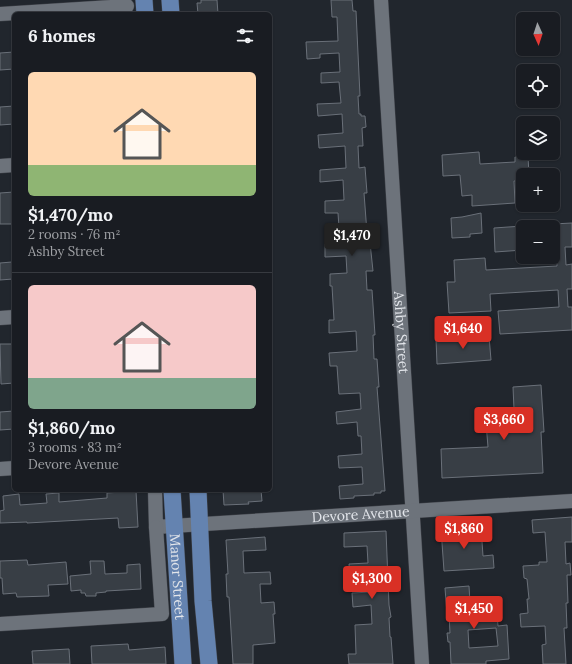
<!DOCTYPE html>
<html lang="en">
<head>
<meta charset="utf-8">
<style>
  body { margin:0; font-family:Lora,serif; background:#26292f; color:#f1f3f6; height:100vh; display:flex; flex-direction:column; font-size:15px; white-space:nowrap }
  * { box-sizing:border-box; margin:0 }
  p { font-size:13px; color:#9fa1a5 }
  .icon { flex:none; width:22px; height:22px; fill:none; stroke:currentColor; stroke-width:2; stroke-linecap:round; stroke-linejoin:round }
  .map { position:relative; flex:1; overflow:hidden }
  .sheet { position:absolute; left:12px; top:12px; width:260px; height:480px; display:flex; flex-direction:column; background:#191c22; border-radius:6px; box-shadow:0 1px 3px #0004,0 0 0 1px #373a40 }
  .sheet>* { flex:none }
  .needle { width:26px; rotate:177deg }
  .controls { position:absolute; left:516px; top:12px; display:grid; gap:8px }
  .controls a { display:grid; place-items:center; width:44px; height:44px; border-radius:6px; background:#191c22; box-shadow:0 1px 3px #0004,0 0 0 1px #373a40; font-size:20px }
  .price { position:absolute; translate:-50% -34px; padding:0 9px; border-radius:4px; background:#d93025; color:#fff; font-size:13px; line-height:26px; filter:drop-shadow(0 1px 2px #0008) }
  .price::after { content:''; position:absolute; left:50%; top:24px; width:12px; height:9px; margin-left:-6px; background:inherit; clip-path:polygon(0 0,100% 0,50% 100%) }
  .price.on { background:#222; color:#fff }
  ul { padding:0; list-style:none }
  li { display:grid; align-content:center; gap:8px; height:212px; padding:0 16px }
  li+li { border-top:1px solid #373a40 }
  li span { display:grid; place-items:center; height:124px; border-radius:6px; color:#555 }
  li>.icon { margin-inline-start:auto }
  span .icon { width:72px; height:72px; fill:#fffc; stroke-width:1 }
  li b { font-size:17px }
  h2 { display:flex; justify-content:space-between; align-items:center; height:48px; padding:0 16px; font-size:17px }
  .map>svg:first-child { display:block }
</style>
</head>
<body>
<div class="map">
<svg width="572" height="664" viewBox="0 0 572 664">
  <rect width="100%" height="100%" fill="#21262d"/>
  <g fill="#383e45" stroke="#6a7079" fill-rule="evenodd">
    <path d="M201,0H217L218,14H198L197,3H201Z"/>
    <path d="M331,0H352L353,11H356L360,96H358L359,114H361V116H365L366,127L362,128L363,146H358L359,168L365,167L367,193H364L367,233H369L373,271H366L367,290H372L375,335H373L374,359H377L379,387H377L385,491H381V493H374V495L354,496V498L340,499L339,486L363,484L362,467L339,468L338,456L362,454L361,436H358L357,422L337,424L336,412L361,409L360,393L339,394L337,366H330L329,353L357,351L356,331L329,333V320H334L332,286H330V274L347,273L346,256L325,257V244L340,243L338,213H325V201L344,200L343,180L320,182V170L346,168L345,146L319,148L318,135L343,133L342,114L318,116L317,104L341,103L339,82L321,83V73L340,72L339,53L320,54V58L307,59L306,42L338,41L337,17H332Z"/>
    <path d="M14,52V69L0,70V53Z"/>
    <path d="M14,106V124L0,125V107Z"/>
    <path d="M479,152L480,164L515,162V157L528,156L529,175H523V181H514L515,203L472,206V195L462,196L460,175L443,176L442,155Z"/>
    <path d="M14,192V224H0V193Z"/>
    <path d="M481,213L482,233L470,234V237L452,238L451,218L462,217Z"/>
    <path d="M572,223V247H565L566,265L572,264V289H567L568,307H572V330L500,334L498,311L559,307L558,290L490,294L491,311L449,313L447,282H455L454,260L485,258L486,270L557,266L556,248H553V224Z"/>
    <path d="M523,226V250L495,252L494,228Z"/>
    <path d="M12,262L13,279L0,280V263Z"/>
    <path d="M489,336L491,360L437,364L436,339Z"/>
    <path d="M0,344H14V383L1,384Z"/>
    <path d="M541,385L544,432H541L543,473L442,478L441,449L488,447L485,411L514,409L513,387Z"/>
    <path d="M14,411V429L0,430V412Z"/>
    <path d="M223,490H261L262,501L248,502L249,504L224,505Z"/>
    <path d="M136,491L138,527L119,528L118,518L27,523V522L0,523V511L4,510L3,496L19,494L20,505L47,503L46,494L59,493V502L107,498V493Z"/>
    <path d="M572,517V542H565L566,564L570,563L571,575H567L568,603H566L567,628H564L566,664H543L542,645L546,644L545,626L521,627L520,614L528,613L527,599H529L527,579L524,578L523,566L539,565V562H547L545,532L533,533L532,520Z"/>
    <path d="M481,527L483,556L493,555L494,568L444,571L441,529Z"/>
    <path d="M386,531L389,605L391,617L389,618L390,637H391L393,664H349L348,654H356L355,625L372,624L371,605L353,607L352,593L371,592L370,575L350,577L349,564L368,563L367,546L344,547V533Z"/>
    <path d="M265,537L266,550L243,551L244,573L270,572L271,584H260L261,603L274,602L275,614H273L275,643L253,645V664H233L229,597H227L226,574H228L226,540Z"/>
    <path d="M27,560L28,565L66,562L68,584L48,585L49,596L17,597L16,593L3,594L2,578H0V561Z"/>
    <path d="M90,561H104L105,574L127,573V565L140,564L141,589L106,591V592L96,593V596H86L85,593H81V590L71,591L70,576L91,574Z"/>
    <path d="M469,586L470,603L496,601L498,626L507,625L509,659L486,661V664H451L450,642H448L447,633H450L449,614H447L445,588ZM496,628L498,646L469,648L468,630Z"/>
    <path d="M128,644L129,650L165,647L166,664H92L91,646Z"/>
    <path d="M69,649L70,664H33L32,651Z"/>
  </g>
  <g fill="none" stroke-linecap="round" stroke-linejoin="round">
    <defs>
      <g id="minor">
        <path id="s1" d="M381,0L422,664"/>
        <path d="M0,14L127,6"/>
        <path d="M0,166L14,165"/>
        <path d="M0,318L14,317"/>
        <path d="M0,469L14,468"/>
        <path id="s2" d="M155,490L156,527L572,501"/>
        <path d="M0,624L162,614L156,527"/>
      </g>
      <g id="major">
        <path d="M144,0L145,14"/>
        <path d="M170,0L171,14"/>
        <path id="s3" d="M172,490L183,664"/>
        <path d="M198,490L203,601L209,664"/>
      </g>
    </defs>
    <use href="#minor" stroke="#3f4249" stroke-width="15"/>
    <use href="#major" stroke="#3f4249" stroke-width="18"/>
    <use href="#minor" stroke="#6d737b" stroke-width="14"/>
    <use href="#major" stroke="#6483b0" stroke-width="17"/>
  </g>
  <g text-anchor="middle" stroke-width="3" stroke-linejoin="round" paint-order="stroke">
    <g font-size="14" fill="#e2e5ea" stroke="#21262d">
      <text dy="5" stroke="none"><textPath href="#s1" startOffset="333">Ashby Street</textPath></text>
      <text dy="5" stroke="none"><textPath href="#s2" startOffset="242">Devore Avenue</textPath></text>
      <text dy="5" stroke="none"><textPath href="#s3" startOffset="87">Manor Street</textPath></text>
    </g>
  </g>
</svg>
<div class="controls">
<a><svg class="needle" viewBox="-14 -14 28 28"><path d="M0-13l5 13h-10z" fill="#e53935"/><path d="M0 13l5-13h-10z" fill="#9fa1a5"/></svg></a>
<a><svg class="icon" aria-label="locate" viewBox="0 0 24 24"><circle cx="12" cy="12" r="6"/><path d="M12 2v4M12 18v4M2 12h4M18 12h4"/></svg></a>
<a><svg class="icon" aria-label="layers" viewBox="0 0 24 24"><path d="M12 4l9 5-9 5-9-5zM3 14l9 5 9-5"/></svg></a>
<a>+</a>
<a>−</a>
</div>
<b class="price on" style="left:352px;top:257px">$1,470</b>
<b class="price" style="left:463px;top:350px">$1,640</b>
<b class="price" style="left:504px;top:441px">$3,660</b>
<b class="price" style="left:464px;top:550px">$1,860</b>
<b class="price" style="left:372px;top:600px">$1,300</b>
<b class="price" style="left:474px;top:630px">$1,450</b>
<section class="sheet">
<h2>6 homes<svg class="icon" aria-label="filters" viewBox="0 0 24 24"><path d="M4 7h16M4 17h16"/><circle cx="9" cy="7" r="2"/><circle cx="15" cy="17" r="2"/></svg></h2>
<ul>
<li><span style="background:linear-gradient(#ffd9b3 75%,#8fb573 0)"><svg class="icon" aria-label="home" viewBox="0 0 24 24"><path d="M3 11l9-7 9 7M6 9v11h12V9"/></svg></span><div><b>$1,470/mo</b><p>2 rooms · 76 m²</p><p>Ashby Street</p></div></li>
<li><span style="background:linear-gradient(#f6c9c9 75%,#7fa58c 0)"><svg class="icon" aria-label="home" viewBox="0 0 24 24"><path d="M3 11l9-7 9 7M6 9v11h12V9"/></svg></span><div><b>$1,860/mo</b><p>3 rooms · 83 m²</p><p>Devore Avenue</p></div></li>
</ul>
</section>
</div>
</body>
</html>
